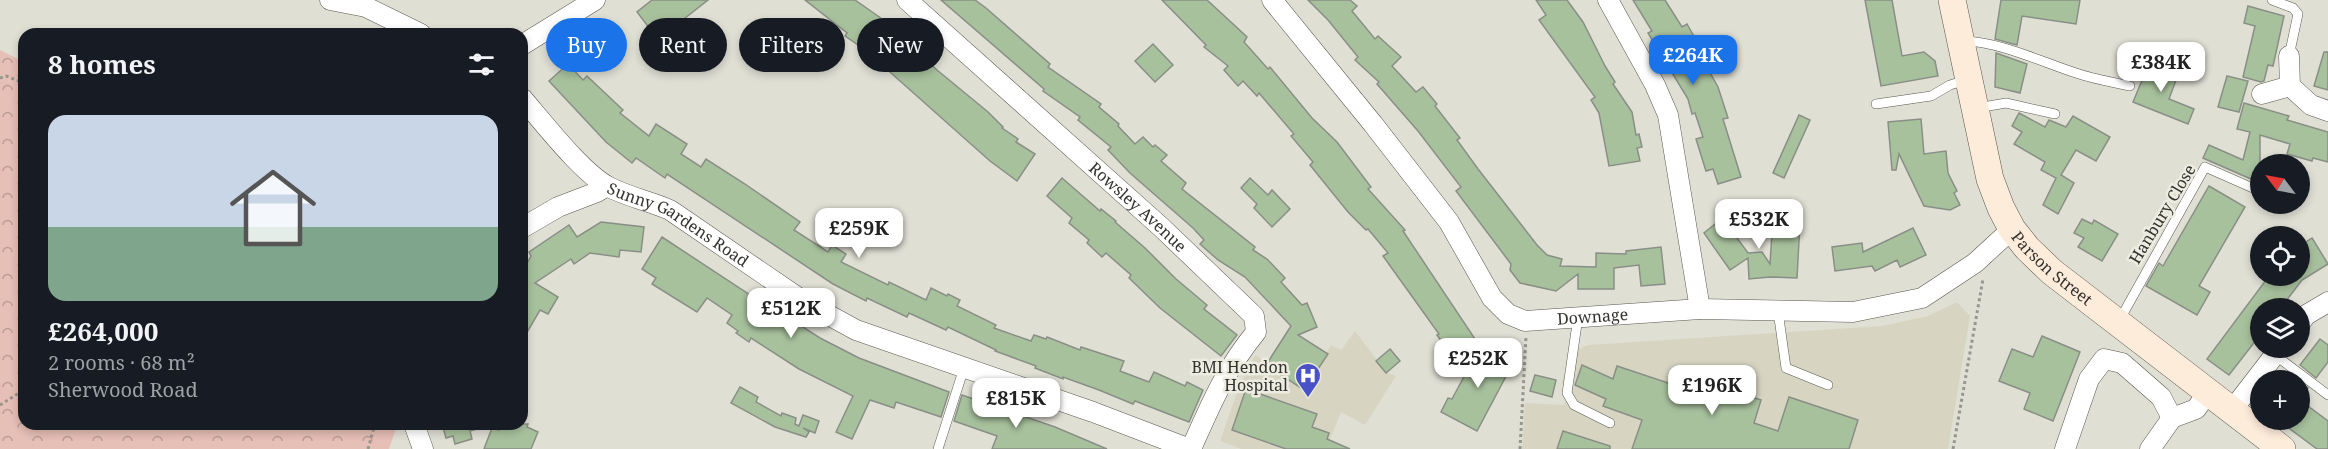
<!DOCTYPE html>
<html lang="en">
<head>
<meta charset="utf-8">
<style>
  body { margin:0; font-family:"Noto Serif",serif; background:#242831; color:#f1f3f6; height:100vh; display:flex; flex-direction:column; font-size:22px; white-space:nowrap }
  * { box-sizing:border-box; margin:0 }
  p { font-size:20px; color:#9ea1a6 }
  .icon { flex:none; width:33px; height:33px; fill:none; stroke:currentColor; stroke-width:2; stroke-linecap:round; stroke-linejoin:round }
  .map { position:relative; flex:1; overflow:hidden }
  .panel { position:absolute; left:18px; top:28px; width:510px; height:402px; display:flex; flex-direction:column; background:#171b24; border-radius:18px; box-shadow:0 3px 9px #0003 }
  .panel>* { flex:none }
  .banner { position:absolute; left:546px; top:18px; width:570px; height:54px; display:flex; gap:12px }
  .needle { width:39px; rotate:302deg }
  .controls { position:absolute; left:2250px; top:154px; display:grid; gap:12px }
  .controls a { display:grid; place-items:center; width:60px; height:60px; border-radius:50%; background:#171b24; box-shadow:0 3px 9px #0003; font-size:30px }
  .price { position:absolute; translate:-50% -51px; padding:0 14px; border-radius:12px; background:#fff; color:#222; font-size:20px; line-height:39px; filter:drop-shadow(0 2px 3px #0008) }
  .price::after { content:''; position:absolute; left:50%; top:36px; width:18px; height:14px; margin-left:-9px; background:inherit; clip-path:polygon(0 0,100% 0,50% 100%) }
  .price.selected { background:#1a73e8; color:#fff }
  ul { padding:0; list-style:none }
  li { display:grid; align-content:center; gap:12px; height:318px; padding:0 30px }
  li span { display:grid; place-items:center; height:186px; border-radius:18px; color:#555 }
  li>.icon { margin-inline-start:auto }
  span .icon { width:108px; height:108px; fill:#fffc; stroke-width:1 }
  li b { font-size:26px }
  h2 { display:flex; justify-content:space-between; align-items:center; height:72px; padding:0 30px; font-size:26px }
  .pill { padding:0 21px; border-radius:27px; background:#171b24; box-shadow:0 3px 9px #0003; font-size:21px; line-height:54px }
  .pill.selected { background:#1a73e8; color:#fff }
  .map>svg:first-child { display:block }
</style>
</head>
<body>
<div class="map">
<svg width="2328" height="449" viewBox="0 0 2328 449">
  <defs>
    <pattern id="forest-crowns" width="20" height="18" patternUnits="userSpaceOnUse" patternTransform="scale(1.5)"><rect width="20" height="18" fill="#e6bfb6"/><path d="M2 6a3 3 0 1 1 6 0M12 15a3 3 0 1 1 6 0" fill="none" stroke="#bb9c94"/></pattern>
  </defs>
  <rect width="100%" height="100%" fill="#e0dfd4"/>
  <g fill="#d7d5c2">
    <path d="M1957,302L1970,316L1948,449H1522L1525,403L1564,405L1566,397L1562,382L1571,353L1588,345L1882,326L1928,316Z"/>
    <path d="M1355,331L1386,372L1396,376L1365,425L1341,412L1326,449H1241L1220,441L1239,387L1255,355L1308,385L1331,345L1341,350Z"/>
  </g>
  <path fill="url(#forest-crowns)" d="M0,50L24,62V424L397,425L389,449H0Z"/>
  <g fill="#a8c19d" stroke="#898f86" stroke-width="1.5">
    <path d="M652,0H708L680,22L678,20L656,37L637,12Z"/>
    <path d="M805,0H855L885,21L937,70L988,112L1003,127L1002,128L1018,139L1016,142L1035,154L1017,181L990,161L864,49L845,36L847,33Z"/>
    <path d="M941,0H975L986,8L1050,64L1048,67L1101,104L1099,107L1119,124L1118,126L1135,144L1143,137L1153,147L1155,145L1167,155L1161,161L1186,183L1182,189L1255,247L1253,250L1267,259L1285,278L1281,282L1302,305L1307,303L1317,327L1298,335L1328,354L1304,390L1266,365L1291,326L1245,277L1218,260L1200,244L1204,240L1193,228L1130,173L1108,150L1111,147L1078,120L1080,117L1043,91L1044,89Z"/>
    <path d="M1162,0H1207L1247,37L1244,42L1268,69L1270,67L1312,118L1337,142L1371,187L1368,189L1405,230L1403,231L1477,342L1449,361L1438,345L1442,342L1437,335L1439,334L1383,256L1388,253L1368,229L1366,230L1348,212L1310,165L1313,162L1291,136L1294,134L1259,93L1257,96L1243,81L1238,86L1224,70L1228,66L1204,47L1206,45Z"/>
    <path d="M1308,0H1350L1357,6L1352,11L1375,39L1378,36L1401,57L1392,66L1416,92L1423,87L1437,104L1435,106L1460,138L1457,140L1478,169L1537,245L1547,255L1562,259L1560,266L1596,267V253L1626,254V251L1661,247L1665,284L1641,286L1639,265L1614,268V289H1578V274L1556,291L1520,283L1510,270L1511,264L1456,191L1461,187L1418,131L1377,84L1379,82L1355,60L1358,57L1328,20Z"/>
    <path d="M1536,0H1567L1583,22L1605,66L1615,82L1613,84L1632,112L1636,135L1639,134L1642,147L1637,148L1640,161L1609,166L1599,113L1591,100L1595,97L1539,20L1546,15Z"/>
    <path d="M1633,0H1665L1682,27L1687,24L1696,40L1693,42L1718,87L1728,118L1723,119L1741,177L1718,184L1713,169L1706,171L1696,139L1703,137L1695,113L1692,114L1688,99L1648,33L1652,31Z"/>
    <path d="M1865,0H1892L1902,56L1924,52L1935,61L1938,76L1881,86Z"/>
    <path d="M2001,0H2080L2076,24L2022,16L2017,45L1995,39Z"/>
    <path d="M2248,6L2284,16L2273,66L2268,65L2264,81L2261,82L2243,77L2255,26L2244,23Z"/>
    <path d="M1153,44L1173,65L1155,82L1135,61Z"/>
    <path d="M2324,52H2328V90L2314,86Z"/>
    <path d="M1996,53L2027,64L2020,93L1995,87Z"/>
    <path d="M2150,61L2179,72L2169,99L2194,109L2188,124L2133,102Z"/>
    <path d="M568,64L583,80L587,76L623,110L620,113L649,136L656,124L687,144L681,154L701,167L706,159L745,184L800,222L794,230L828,252L832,245L846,254L841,262L888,285L889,282L926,300L931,288L947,296L948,294L960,300L957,306L996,325L994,328L1031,341L1034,335L1046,339L1047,337L1080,350L1081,347L1124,361L1120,371L1149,382L1154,372L1185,386L1187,382L1203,390L1189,422L1135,401L1133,404L1099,390L1063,377V379L1035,368L1036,366L995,351L996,350L948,327L946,330L909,313L907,317L867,298L866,301L833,284L667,174L665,178L636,158L632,163L606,142L549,81Z"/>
    <path d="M2227,76L2248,81L2239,112L2218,107Z"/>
    <path d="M2244,103L2289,116L2287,120L2328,132V162L2313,158L2312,161L2287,154L2290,144L2260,135V183L2203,158L2209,145L2243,160L2250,132L2237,129Z"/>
    <path d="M2019,113L2045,127L2049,120L2066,127L2073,116L2110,137L2096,161L2076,150L2061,175L2074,183L2058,214L2043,205L2056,178L2041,170L2045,162L2014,144L2022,132L2012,126Z"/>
    <path d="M1799,115L1810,120L1784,178L1773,173Z"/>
    <path d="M1921,119L1924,154L1946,151L1948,173L1957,191L1954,193L1960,205L1950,210L1924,206L1899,154L1896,170H1892L1888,122Z"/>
    <path d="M1062,178L1100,211L1101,209L1116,221L1115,222L1145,248L1176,279L1207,305L1204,309L1237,335L1221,356L1160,308L1129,278L1131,275L1106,253L1102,257L1087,243L1089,240L1069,223L1072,218L1047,196Z"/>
    <path d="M1250,178L1268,195L1272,190L1290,209L1272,227L1254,208L1257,204L1241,188Z"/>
    <path d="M2209,186L2245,207L2199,286L2210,292L2197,315L2146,286L2159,263L2163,266Z"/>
    <path d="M1739,219L1747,230L1737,238L1748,253L1762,252L1770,264L1772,233L1783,234L1784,221L1800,222L1797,278L1770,277L1749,279L1748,258L1730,270L1704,233L1719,221L1725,229Z"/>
    <path d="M2082,219L2092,224L2094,220L2118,234L2102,261L2078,247L2084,238L2074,233Z"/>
    <path d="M601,222L644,227L641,252L620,250L619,257L590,253L574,264L571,259L535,283L558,297L548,314L540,310L522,341V272L531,256L529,252L569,225L577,237Z"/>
    <path d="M1913,228L1926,255L1900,267L1897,260L1875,271L1872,266L1835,271L1832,247L1862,243L1863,252Z"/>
    <path d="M662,237L788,320L789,318L820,338L859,358L949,392L941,417L896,402L894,408L870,400L852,439L836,432L853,396L799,369L751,338L749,342L736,333L738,331L727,323L732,315L707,298L697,312L652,284L656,278L642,269Z"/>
    <path d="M2312,238L2328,264L2302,280L2280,309H2260V335L2229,375L2207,359L2269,276H2300V246Z"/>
    <path d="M2042,336L2080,352L2053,421L2024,409L2030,393L1999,381L2012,349L2033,357Z"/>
    <path d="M2320,339L2328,345V362L2316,378L2300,365Z"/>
    <path d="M1481,345L1513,363L1477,431L1441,412L1448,398L1452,399Z"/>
    <path d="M1390,349L1400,361L1386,373L1376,361Z"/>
    <path d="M1582,365L1613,379L1617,366L1680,387L1683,376L1704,383L1707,376L1720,380L1719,386L1761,400L1754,423L1778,431L1789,397L1858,420L1849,449H1632L1642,420L1603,406L1606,399L1575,385Z"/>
    <path d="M1535,375L1556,380L1552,397L1530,391Z"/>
    <path d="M2300,382L2308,388L2300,400L2328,421V449H2317L2278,420H2300Z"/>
    <path d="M740,387L758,397L756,402L781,416L782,413L796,418L795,424L799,426L803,415L819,421L815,433L803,428L809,432L806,437L775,427L731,403Z"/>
    <path d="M1246,389L1317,414L1312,427L1329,433L1327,439L1350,449H1286L1232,430Z"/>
    <path d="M962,395L1055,427L1107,449H992L997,436L954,421Z"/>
    <path d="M442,424H481V428L470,431L472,439L455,444L453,436L446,438Z"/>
    <path d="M501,424H528L527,427L538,432L531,449H484L492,428L499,430Z"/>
    <path d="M1563,431L1610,446V449H1557Z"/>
  </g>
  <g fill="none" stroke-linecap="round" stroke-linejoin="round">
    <defs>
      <g id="lane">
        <path d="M2272,0L2293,8L2298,14L2289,56"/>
        <path d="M1965,41C2000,42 2042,62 2076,73C2093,79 2112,82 2130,86"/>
        <path d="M1876,104L1931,96L1950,85L1966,80"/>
        <path d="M1977,108L2006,103L2055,114"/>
        <path d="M1778,311L1786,368L1828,385"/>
        <path d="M1578,317L1567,393L1574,405L1610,423"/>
        <path d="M2119,321L2205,167L2255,189"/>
        <path d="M2275,355L2328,395"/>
        <path d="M938,449L964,368"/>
      </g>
      <g id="street">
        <path d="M330,0L366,7L421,34"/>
        <path id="s1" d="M907,0L1161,227L1254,316L1256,332C1225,370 1211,404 1191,449"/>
        <path id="s2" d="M1272,0L1373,124L1449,222L1492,298L1508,314L1525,321L1700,309L1853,312L1922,298L1975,263L2012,229"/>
        <path d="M1608,0L1655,85L1668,115L1700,309"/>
        <path d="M522,45L595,0"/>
        <path d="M2289,56L2290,86L2311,105L2328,111"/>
        <path d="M2262,94L2290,86"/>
        <path id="s3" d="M522,98C543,122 582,173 609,187C628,197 650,201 670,210L803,301L856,330L1093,412L1190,449"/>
        <path d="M522,228L558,207L597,192L607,186"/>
        <path d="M2300,323L2306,315L2328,302"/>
        <path d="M2233,409L2280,348"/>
        <path d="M414,424L423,449"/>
        <path d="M2065,449L2089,379L2104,359L2122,363L2161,397L2172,418L2196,409L2209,391"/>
        <path d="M2150,449L2172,418"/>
      </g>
      <g id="secondary">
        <path id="s4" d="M1952,0L1990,179L2001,208L2012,229L2027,248L2052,272L2282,449"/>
      </g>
    </defs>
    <use href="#lane" stroke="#58574e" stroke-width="10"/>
    <use href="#street" stroke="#58574e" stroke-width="21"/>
    <use href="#secondary" stroke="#58574e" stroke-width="28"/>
    <g stroke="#97968e" stroke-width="3" stroke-dasharray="3 3" stroke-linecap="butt">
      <path d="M0,78L6,76L24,83"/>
      <path d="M0,405L24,390"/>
      <path d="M368,449L375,424"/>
      <path d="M1520,449L1526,337"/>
      <path d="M1953,449L1983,279"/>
    </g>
    <use href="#lane" stroke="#fff" stroke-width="9"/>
    <use href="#street" stroke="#fff" stroke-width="20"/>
    <use href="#secondary" stroke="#feecdb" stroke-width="27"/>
  </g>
  <defs>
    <symbol id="hospital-pin" viewBox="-11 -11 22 30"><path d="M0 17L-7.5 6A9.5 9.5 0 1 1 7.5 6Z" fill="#4a52c7" stroke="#edece1"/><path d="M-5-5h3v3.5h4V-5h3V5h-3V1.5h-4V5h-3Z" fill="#fff"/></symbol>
  </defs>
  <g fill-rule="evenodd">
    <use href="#hospital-pin" x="1293" y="361" width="30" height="40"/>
  </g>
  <g text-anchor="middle" stroke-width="5" stroke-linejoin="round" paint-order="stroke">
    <g font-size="16" fill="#33322e" stroke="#edece1">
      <text dy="6" stroke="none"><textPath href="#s1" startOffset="310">Rowsley Avenue</textPath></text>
      <text transform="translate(2162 214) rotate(-59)" y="6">Hanbury Close</text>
      <text dy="6" stroke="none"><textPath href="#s3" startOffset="204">Sunny Gardens Road</textPath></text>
      <text dy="6" stroke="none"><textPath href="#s4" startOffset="294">Parson Street</textPath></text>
      <text dy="6" stroke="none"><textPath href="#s2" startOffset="480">Downage</textPath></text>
    </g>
    <g font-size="16" fill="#33322e" stroke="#edece1" text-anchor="end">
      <text x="1288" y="373">BMI Hendon<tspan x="1288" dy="18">Hospital</tspan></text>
    </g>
  </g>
</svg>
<div class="controls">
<a><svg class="needle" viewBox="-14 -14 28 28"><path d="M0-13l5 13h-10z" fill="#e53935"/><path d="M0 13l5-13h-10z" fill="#9ea1a6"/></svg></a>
<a><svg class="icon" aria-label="locate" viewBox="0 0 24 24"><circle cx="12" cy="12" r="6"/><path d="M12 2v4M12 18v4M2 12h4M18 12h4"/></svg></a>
<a><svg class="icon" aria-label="layers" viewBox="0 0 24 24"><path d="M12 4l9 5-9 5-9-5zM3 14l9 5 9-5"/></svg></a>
<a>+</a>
</div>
<b class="price selected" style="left:1693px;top:86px">£264K</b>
<b class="price" style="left:2161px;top:93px">£384K</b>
<b class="price" style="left:1759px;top:250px">£532K</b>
<b class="price" style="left:859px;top:259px">£259K</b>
<b class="price" style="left:791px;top:339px">£512K</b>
<b class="price" style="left:1478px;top:389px">£252K</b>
<b class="price" style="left:1712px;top:416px">£196K</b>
<b class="price" style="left:1016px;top:429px">£815K</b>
<div class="banner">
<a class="pill selected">Buy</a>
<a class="pill">Rent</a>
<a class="pill">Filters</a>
<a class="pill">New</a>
</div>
<section class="panel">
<h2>8 homes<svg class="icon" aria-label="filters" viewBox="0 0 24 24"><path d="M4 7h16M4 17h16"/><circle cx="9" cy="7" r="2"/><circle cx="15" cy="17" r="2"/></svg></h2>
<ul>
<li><span style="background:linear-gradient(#c9d6e8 60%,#7fa58c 0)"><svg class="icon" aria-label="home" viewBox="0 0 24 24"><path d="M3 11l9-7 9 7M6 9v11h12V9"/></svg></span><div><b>£264,000</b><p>2 rooms · 68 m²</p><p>Sherwood Road</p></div></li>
</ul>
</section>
</div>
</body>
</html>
